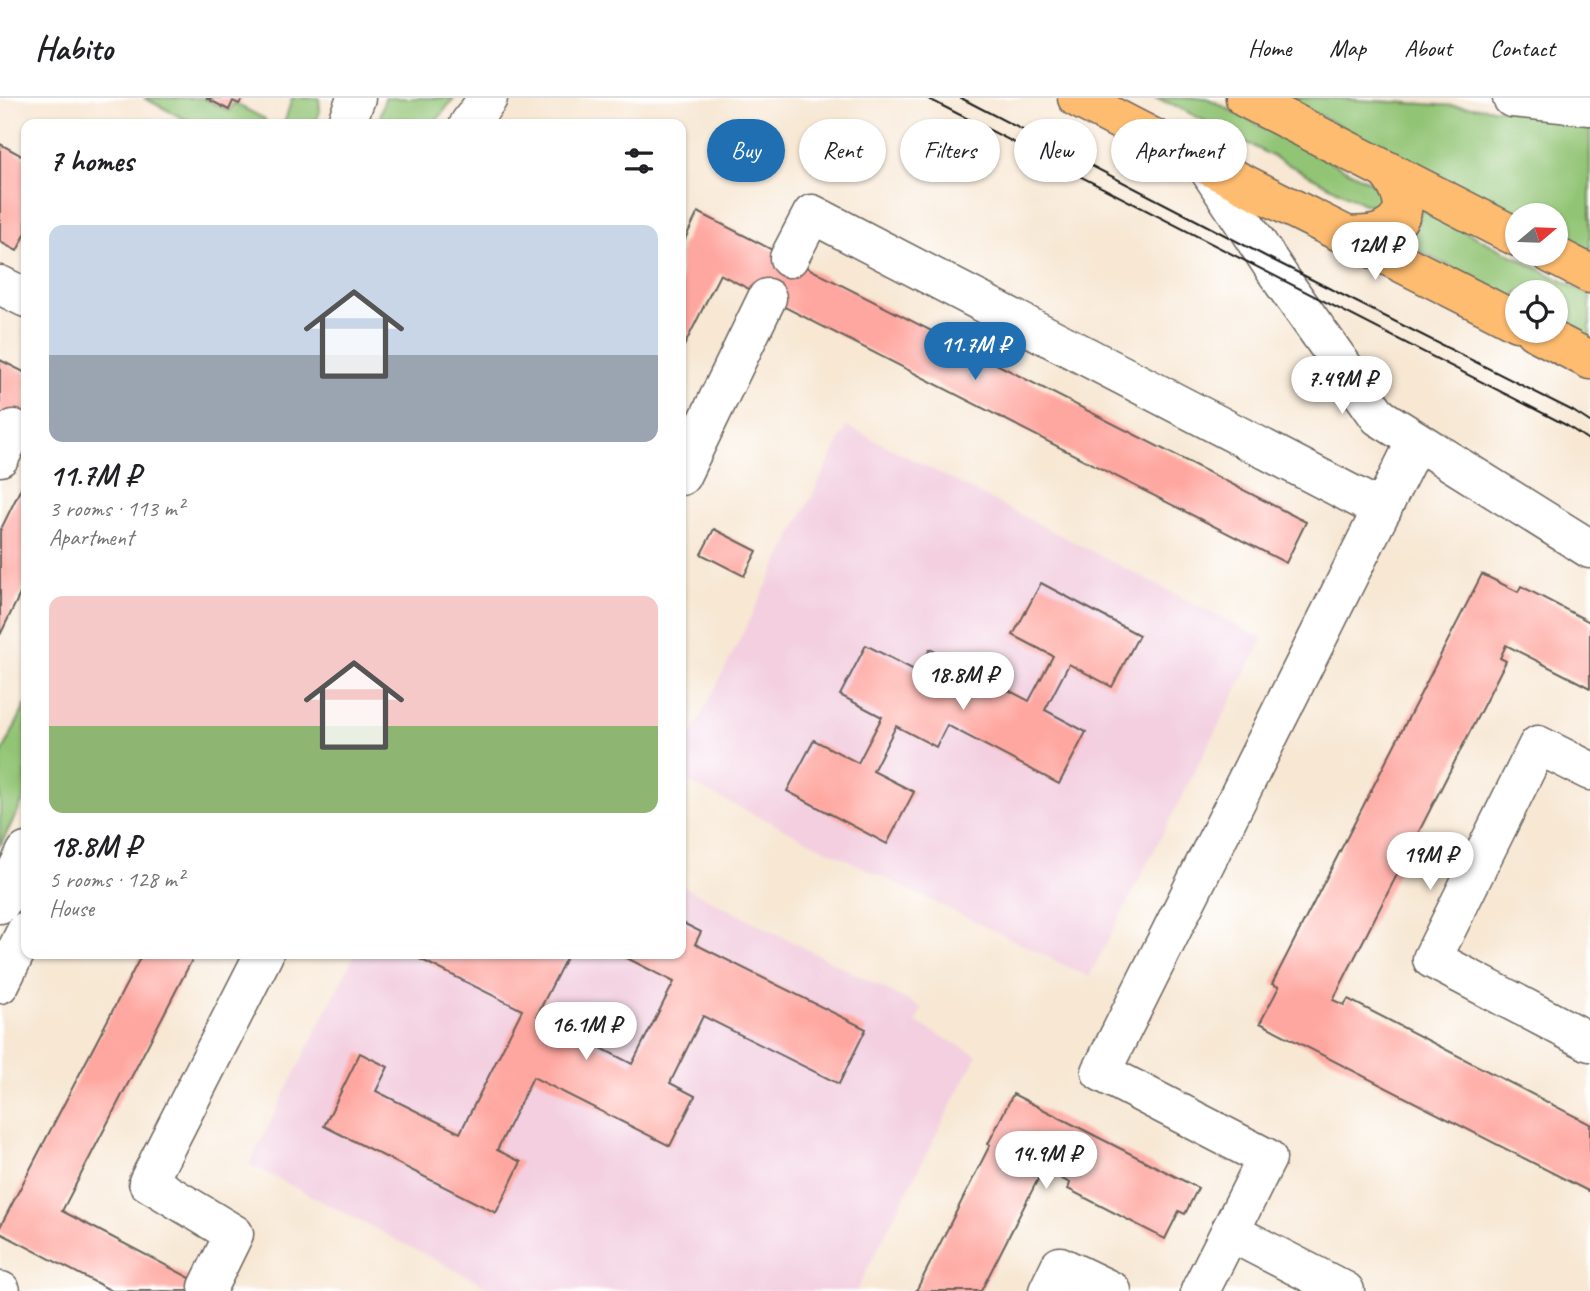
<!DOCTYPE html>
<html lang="en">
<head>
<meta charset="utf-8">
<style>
  body { margin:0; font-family:Caveat,sans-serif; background:#f2f2f2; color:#202124; height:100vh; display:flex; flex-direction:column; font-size:26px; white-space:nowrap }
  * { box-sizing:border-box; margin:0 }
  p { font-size:23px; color:#757577 }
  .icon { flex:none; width:38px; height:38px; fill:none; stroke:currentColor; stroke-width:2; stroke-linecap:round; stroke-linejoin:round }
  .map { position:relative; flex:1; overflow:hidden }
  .sheet { position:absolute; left:21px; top:21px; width:665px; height:840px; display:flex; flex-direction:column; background:#fff; border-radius:14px; box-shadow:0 2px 5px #0004 }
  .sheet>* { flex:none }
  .top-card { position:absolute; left:707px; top:21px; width:665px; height:63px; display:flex; gap:14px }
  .needle { width:46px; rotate:71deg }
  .buttons { position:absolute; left:1505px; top:105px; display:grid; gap:14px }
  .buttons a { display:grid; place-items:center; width:63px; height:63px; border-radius:50%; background:#fff; box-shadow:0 2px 5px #0004; font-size:35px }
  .price { position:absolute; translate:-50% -60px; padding:0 16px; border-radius:24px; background:#fff; color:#222; font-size:23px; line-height:46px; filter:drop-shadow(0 2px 4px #0008) }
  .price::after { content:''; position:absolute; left:50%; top:42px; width:21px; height:16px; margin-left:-10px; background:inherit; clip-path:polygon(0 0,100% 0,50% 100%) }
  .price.active { background:#1f6fb2; color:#fff }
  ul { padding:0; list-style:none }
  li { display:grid; align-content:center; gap:14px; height:371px; padding:0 28px }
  li span { display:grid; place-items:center; height:217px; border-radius:14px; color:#555 }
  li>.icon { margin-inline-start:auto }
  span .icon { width:126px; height:126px; fill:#fffc; stroke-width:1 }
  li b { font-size:30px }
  h2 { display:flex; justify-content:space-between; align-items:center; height:84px; padding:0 28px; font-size:30px }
  .chip { padding:0 24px; border-radius:32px; background:#fff; box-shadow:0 2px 5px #0004; font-size:24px; line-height:63px }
  .chip.active { background:#1f6fb2; color:#fff }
  header { display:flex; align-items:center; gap:42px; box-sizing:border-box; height:98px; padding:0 35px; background:#fff; border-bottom:2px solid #e0e0e0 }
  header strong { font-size:33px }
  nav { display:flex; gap:38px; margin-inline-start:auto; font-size:24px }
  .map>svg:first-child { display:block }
</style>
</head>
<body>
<header>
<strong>Habito</strong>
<nav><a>Home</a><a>Map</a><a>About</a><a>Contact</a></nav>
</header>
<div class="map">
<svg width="1590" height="1193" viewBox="0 0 1590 1193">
  <rect width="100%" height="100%" fill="#fff"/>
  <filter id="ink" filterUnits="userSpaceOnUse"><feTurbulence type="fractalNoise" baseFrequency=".0143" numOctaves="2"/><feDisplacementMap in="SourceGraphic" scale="14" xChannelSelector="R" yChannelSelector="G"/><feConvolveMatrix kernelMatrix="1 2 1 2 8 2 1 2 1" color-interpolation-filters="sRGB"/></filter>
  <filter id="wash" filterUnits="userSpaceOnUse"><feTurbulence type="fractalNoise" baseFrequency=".00686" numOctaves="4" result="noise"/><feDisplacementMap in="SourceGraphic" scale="28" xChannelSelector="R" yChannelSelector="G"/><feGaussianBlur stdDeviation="1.57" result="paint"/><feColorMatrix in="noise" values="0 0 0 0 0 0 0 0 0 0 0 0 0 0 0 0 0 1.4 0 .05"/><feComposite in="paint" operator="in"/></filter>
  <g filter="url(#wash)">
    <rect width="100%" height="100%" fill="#f7e7d3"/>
    <g fill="#f3cfe0">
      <path d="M847,328L1263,541L1089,879L681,681V658Z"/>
      <path d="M681,787L922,910L916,925L977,957L856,1193H496L249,1066L355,856H681Z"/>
    </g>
    <g fill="#92c475" stroke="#577048" stroke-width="2">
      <path d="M144,0H203L229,13L234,5L265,21L264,26H194Z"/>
      <path d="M292,0H319L320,13L315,26H284Z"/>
      <path d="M385,0H454L434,26H378Z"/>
      <path d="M1155,0H1207L1372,85L1380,97L1378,104L1372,107L1364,106L1176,8Z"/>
      <path d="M1285,0H1328L1583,16L1590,20V157L1556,139V117H1517V119Z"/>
      <path d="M1421,111L1590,197V242L1556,224V194H1517V204L1404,145L1417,128Z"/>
      <path d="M26,606V697L0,748V659Z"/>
    </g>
    <g id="blocks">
      <g fill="#fea7a0">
        <path d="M206,0H243L239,6L233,3L229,12Z"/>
        <path d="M0,46L26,60V135L17,153L0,144Z"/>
        <path d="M698,114L1306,424L1286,465L720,176L681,254V149Z"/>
        <path d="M0,262L26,275V329L0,316Z"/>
        <path d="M26,380V484L0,537V433Z"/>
        <path d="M714,431L757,453L744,478L701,456Z"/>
        <path d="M1482,476L1518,494L1521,488L1590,524V590L1506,547L1500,560L1506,563L1333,902L1344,907L1348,901L1590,1026V1094L1260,925L1279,889L1272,886Z"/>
        <path d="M1041,485L1139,537L1112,589L1069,566L1045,612L1086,634L1059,686L947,627L936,649L896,628L873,673L914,694L887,746L787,693L814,642L858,665L882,619L840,597L866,547L918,574L930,551L1029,603L1053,558L1013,537Z"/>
        <path d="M681,824L701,834L695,846L866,931L839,986L703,918L670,985L695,998L670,1048L533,979L497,1052L521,1064L496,1115L324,1028L360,955L388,969L376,993L460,1035L522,912L410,856H568L537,917L632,966L674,884L619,856H681Z"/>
        <path d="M142,856H195L62,1113L215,1193H112L0,1135V1129Z"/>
        <path d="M1013,996L1198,1090L1185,1116L1179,1113L1165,1141L1068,1091L1070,1085L1043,1071L981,1193H916L990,1047L988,1046Z"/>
      </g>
    </g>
  </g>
  <g filter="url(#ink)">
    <use href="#blocks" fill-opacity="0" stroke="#69635c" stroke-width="2"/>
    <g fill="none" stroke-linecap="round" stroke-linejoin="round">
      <defs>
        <g id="minor">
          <path d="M1512,0L1590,8"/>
          <path d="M346,26L356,0"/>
          <path d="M469,26L488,0"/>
          <path d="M1207,69L1283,184L1379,319L1590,451"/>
          <path d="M789,160L812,116L1382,412"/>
          <path d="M0,187L26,200"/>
          <path d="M0,359L14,331"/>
          <path d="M681,378L767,200"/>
          <path d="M1590,673L1538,647L1432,861L1590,944"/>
          <path d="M0,806L26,754"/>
          <path d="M0,886L26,833"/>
          <path d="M1230,1134L1345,1193"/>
          <path d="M208,1189L234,1136L148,1084L264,856"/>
          <path d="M0,1193H1"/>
          <path d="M1048,1193L1060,1168L1112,1193"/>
          <path d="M1200,1193L1267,1060L1101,974L1416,343"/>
        </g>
        <g id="major">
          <path d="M1077,0C1222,77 1371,148 1517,224"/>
          <path d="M1245,0L1517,139"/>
          <path d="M1348,138C1359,137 1372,138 1381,134C1415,118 1403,94 1386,72"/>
          <path d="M1551,156L1590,176"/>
          <path d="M1534,233L1590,262"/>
        </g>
      </defs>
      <use href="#minor" stroke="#69635c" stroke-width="41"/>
      <use href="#major" stroke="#69635c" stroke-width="41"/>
      <use href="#minor" stroke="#fff" stroke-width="38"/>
      <use href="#major" stroke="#febc70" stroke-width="38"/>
      <g stroke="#1c1c1c" stroke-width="2">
        <path d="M927,0L1566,327L1590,343"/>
        <path d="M961,0L1267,159L1573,313L1590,324"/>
      </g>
    </g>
  </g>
</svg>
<div class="buttons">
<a><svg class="needle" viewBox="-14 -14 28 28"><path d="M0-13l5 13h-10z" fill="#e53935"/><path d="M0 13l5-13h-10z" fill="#757577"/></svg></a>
<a><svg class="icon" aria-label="locate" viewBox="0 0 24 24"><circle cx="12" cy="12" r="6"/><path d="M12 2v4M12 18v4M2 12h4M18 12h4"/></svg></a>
</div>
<b class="price" style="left:1375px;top:184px">12M ₽</b>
<b class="price active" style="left:975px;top:284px">11.7M ₽</b>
<b class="price" style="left:1342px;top:318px">7.49M ₽</b>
<b class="price" style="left:963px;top:614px">18.8M ₽</b>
<b class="price" style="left:1430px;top:794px">19M ₽</b>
<b class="price" style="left:586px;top:964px">16.1M ₽</b>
<b class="price" style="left:1046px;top:1093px">14.9M ₽</b>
<div class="top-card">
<a class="chip active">Buy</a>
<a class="chip">Rent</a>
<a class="chip">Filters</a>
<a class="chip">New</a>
<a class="chip">Apartment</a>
</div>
<section class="sheet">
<h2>7 homes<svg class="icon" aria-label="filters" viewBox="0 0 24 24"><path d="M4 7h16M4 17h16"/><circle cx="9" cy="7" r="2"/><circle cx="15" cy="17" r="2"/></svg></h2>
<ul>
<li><span style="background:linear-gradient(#c9d6e8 60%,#9aa5b1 0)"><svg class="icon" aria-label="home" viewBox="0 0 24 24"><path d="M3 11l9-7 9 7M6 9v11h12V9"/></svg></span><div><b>11.7M ₽</b><p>3 rooms · 113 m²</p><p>Apartment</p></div></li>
<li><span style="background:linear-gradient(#f6c9c9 60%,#8fb573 0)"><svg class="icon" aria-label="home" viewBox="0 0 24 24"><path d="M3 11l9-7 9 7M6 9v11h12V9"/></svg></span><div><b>18.8M ₽</b><p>5 rooms · 128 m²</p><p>House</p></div></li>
</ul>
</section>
</div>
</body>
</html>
